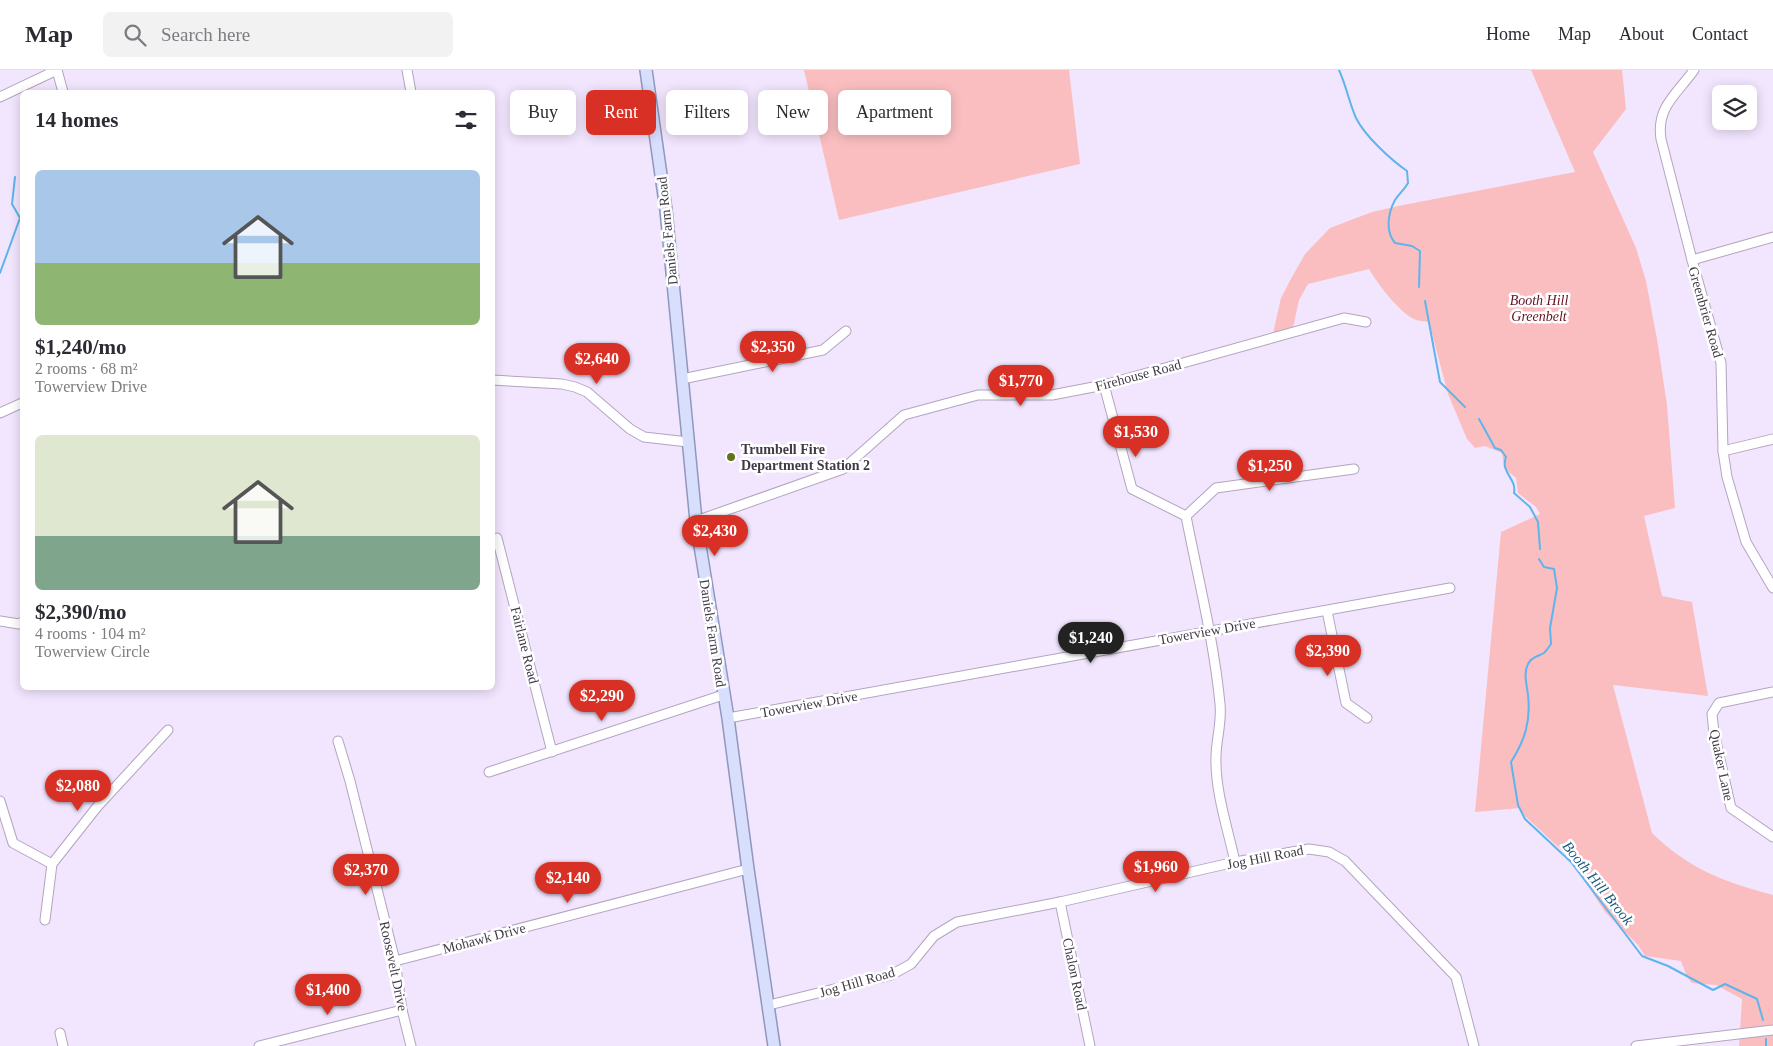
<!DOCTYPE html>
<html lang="en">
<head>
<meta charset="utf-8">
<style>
  body { margin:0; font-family:"Times New Roman",serif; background:#f2f2f3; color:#2b2b33; height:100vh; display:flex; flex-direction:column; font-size:19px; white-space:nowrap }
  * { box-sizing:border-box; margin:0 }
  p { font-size:16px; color:#7c7c81 }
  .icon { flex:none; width:28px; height:28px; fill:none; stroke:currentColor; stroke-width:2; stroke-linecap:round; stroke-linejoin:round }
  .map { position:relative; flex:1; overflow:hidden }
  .side { position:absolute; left:20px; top:20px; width:475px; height:600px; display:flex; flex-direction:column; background:#fff; border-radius:8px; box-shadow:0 2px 12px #0003 }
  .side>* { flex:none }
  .top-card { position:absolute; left:510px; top:20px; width:475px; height:45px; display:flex; gap:10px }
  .tools { position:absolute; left:1712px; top:15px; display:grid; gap:10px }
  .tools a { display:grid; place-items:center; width:45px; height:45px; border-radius:8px; background:#fff; box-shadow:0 2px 12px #0003; font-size:25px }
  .price { position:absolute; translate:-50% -42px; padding:0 11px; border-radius:18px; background:#d93025; color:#fff; font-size:16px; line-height:32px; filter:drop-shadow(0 1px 2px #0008) }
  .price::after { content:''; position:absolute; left:50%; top:30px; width:15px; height:11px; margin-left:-8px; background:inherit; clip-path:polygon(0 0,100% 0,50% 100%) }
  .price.current { background:#222; color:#fff }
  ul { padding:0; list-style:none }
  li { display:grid; align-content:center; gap:10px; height:265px; padding:0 15px }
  li span { display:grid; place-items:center; height:155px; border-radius:8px; color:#555 }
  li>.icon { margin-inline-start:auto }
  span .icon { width:90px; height:90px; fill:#fffc; stroke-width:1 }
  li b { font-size:21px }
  h2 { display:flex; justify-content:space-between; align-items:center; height:60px; padding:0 15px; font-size:21px }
  .pill { padding:0 18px; border-radius:8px; background:#fff; box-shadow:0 2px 12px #0003; font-size:18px; line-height:45px }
  .pill.current { background:#d93025; color:#fff }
  header { display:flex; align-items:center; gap:30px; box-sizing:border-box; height:70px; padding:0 25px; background:#fff; border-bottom:1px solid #e1e1e2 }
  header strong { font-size:24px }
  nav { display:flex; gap:28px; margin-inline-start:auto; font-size:18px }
  .search { width:350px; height:45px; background:#f2f2f3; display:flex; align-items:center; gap:12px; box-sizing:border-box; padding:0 18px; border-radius:8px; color:#7c7c81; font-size:19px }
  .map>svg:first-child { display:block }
</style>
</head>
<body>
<header>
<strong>Map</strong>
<div class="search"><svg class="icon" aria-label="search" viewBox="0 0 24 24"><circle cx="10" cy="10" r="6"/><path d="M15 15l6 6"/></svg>Search here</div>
<nav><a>Home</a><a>Map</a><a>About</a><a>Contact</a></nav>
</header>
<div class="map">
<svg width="1773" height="976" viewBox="0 0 1773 976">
  <rect width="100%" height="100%" fill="#f2e6fe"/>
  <g fill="#fabec0">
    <path d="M804,0H1069L1080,94L839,150Z"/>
    <path d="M1531,0H1622L1626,39L1593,82L1636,178L1646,211L1657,269L1667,335L1675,438L1644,446L1662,526L1692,532L1708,626L1613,615L1652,763C1689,799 1724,812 1773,825V976H1739L1742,929L1716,915L1692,913L1687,907L1681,891L1645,886L1638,875L1605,842L1569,787L1525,746L1520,738L1475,742L1501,462L1540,444L1536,437L1518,423L1516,408L1504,398L1502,383L1485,376L1475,378L1467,369L1448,324L1429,252C1424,251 1418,251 1414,249C1399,242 1377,213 1369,199L1308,214L1299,230L1291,267L1271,272L1281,228L1292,207L1305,184L1330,158L1372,142L1403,135L1575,102Z"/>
  </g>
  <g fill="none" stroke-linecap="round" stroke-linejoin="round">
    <g stroke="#5eb4ed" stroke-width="2">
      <path d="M1339,0C1346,15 1349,32 1356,48C1365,66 1390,89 1407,101L1408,113C1404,120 1399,124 1395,130C1388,143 1385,161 1395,173L1412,176L1420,181L1419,217"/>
      <path d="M0,203L20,148L12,134L15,107"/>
      <path d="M1425,231L1440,312L1465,337"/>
      <path d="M1479,349L1495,378L1501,380L1506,387C1500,403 1517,408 1514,423L1530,437L1538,452L1540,479"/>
      <path d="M1539,489L1544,497L1554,499L1557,518L1550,558L1551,574C1549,577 1547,580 1544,583C1539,586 1531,587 1528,594C1523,603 1527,615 1528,625C1531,651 1525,670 1511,692L1518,735L1525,749L1571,792L1642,886L1668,896L1713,920L1725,914L1757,929L1763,950"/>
      <path d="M1766,969V976"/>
    </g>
    <defs>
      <g id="minor">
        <path d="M57,0L63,22"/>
        <path d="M407,0L411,22"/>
        <path d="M1694,0C1677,24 1656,37 1661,69L1692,190L1721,293L1723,381L1727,407L1746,472L1773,518"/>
        <path d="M0,27L57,0"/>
        <path d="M1692,190L1773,167"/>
        <path d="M682,309L823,280L846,261"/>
        <path d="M492,310L562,314L575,317L587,322L630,359L644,367L688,372"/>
        <path d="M1104,315L1132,419L1186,446"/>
        <path d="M0,343L22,333"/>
        <path d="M1723,381L1773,369"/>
        <path d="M1186,446C1198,508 1214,571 1220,634C1222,653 1216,670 1216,687C1215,722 1228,759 1235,792"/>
        <path d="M1186,446L1216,418L1354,399"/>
        <path d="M696,451L843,399L904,345L978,325H1052L1104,315L1344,248L1366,252"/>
        <path d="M497,468L552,682"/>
        <path d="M1327,541L1346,633L1367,648"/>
        <path d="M0,551L19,554L22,552"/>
        <path d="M1773,622L1719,633L1712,644L1714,663L1731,738L1773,767"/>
        <path d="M728,648L1450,518"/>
        <path d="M338,671L350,711L395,891L402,940L411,976"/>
        <path d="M489,702L723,625"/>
        <path d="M0,731L13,773L52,794"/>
        <path d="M1060,832L1090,976"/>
        <path d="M45,850L52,794L97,737L168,660"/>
        <path d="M395,891L748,799"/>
        <path d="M769,935L891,905L911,894L934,866L957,852L1060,832L1235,792L1309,779L1329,782L1345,791L1456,907L1474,976"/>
        <path d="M60,963L63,976"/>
        <path d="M259,976L402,940"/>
        <path d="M1636,976L1773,960"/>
      </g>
      <path id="major" d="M646,0L666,140L696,451L728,648L748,799L774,976"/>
    </defs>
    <use href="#minor" stroke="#b3a4c1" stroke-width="11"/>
    <use href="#major" stroke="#9197bc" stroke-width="14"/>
    <use href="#minor" stroke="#fff" stroke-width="9"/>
    <use href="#major" stroke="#d7dffd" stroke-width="11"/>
  </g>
  <circle fill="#62721e" stroke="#fff" stroke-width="2" cx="731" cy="387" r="5"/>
  <g text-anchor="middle" stroke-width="5" stroke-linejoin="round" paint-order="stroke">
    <g font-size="14" fill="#403a46" stroke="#fff">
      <text transform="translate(667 161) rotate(-96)" y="5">Daniels Farm Road</text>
      <text transform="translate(1706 242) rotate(74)" y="5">Greenbrier Road</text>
      <text transform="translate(1138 305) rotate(-15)" y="5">Firehouse Road</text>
      <text transform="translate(1207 561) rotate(-10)" y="5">Towerview Drive</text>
      <text transform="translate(713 563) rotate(81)" y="5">Daniels Farm Road</text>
      <text transform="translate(525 575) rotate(76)" y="5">Fairlane Road</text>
      <text transform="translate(809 634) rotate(-10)" y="5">Towerview Drive</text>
      <text transform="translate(1722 695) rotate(78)" y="5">Quaker Lane</text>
      <text transform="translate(1265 787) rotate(-11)" y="5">Jog Hill Road</text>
      <text transform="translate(484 868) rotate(-15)" y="5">Mohawk Drive</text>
      <text transform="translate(394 896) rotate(78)" y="5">Roosevelt Drive</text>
      <text transform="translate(1075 904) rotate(78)" y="5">Chalon Road</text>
      <text transform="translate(857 912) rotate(-16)" y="5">Jog Hill Road</text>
    </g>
    <g font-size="14" font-style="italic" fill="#650f1f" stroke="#fff">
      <text x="1539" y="235">Booth Hill<tspan x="1539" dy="16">Greenbelt</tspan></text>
    </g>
    <g font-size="14" font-weight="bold" fill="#403a46" stroke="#fff" text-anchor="start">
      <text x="741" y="384">Trumbell Fire<tspan x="741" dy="16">Department Station 2</tspan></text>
    </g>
    <g font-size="15" font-style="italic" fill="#1b5a80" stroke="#fff">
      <text transform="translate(1598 813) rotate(51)" y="5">Booth Hill Brook</text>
    </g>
  </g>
</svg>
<div class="tools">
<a><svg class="icon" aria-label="layers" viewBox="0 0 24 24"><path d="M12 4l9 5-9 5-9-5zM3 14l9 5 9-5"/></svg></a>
</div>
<b class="price" style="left:773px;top:303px">$2,350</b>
<b class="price" style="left:597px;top:315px">$2,640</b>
<b class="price" style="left:1021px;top:337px">$1,770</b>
<b class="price" style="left:1136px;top:388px">$1,530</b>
<b class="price" style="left:1270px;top:422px">$1,250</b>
<b class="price" style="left:715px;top:487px">$2,430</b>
<b class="price current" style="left:1091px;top:594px">$1,240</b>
<b class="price" style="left:1328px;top:607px">$2,390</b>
<b class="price" style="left:602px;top:652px">$2,290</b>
<b class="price" style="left:78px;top:742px">$2,080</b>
<b class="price" style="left:1156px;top:823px">$1,960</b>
<b class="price" style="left:366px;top:826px">$2,370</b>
<b class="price" style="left:568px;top:834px">$2,140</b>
<b class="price" style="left:328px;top:946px">$1,400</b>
<div class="top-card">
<a class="pill">Buy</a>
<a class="pill current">Rent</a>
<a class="pill">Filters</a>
<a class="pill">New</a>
<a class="pill">Apartment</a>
</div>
<section class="side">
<h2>14 homes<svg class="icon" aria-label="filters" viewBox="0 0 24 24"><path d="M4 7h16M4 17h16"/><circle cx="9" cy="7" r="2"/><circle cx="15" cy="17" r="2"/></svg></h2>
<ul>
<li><span style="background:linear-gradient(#a9c7e8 60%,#8fb573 0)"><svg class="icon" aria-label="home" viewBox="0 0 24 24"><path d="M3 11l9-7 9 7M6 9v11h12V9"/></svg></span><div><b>$1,240/mo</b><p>2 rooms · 68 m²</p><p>Towerview Drive</p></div></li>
<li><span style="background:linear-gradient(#dfe7d0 65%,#7fa58c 0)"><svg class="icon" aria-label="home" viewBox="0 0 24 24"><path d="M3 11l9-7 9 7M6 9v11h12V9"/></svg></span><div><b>$2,390/mo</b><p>4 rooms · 104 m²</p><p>Towerview Circle</p></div></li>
</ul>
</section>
</div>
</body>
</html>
